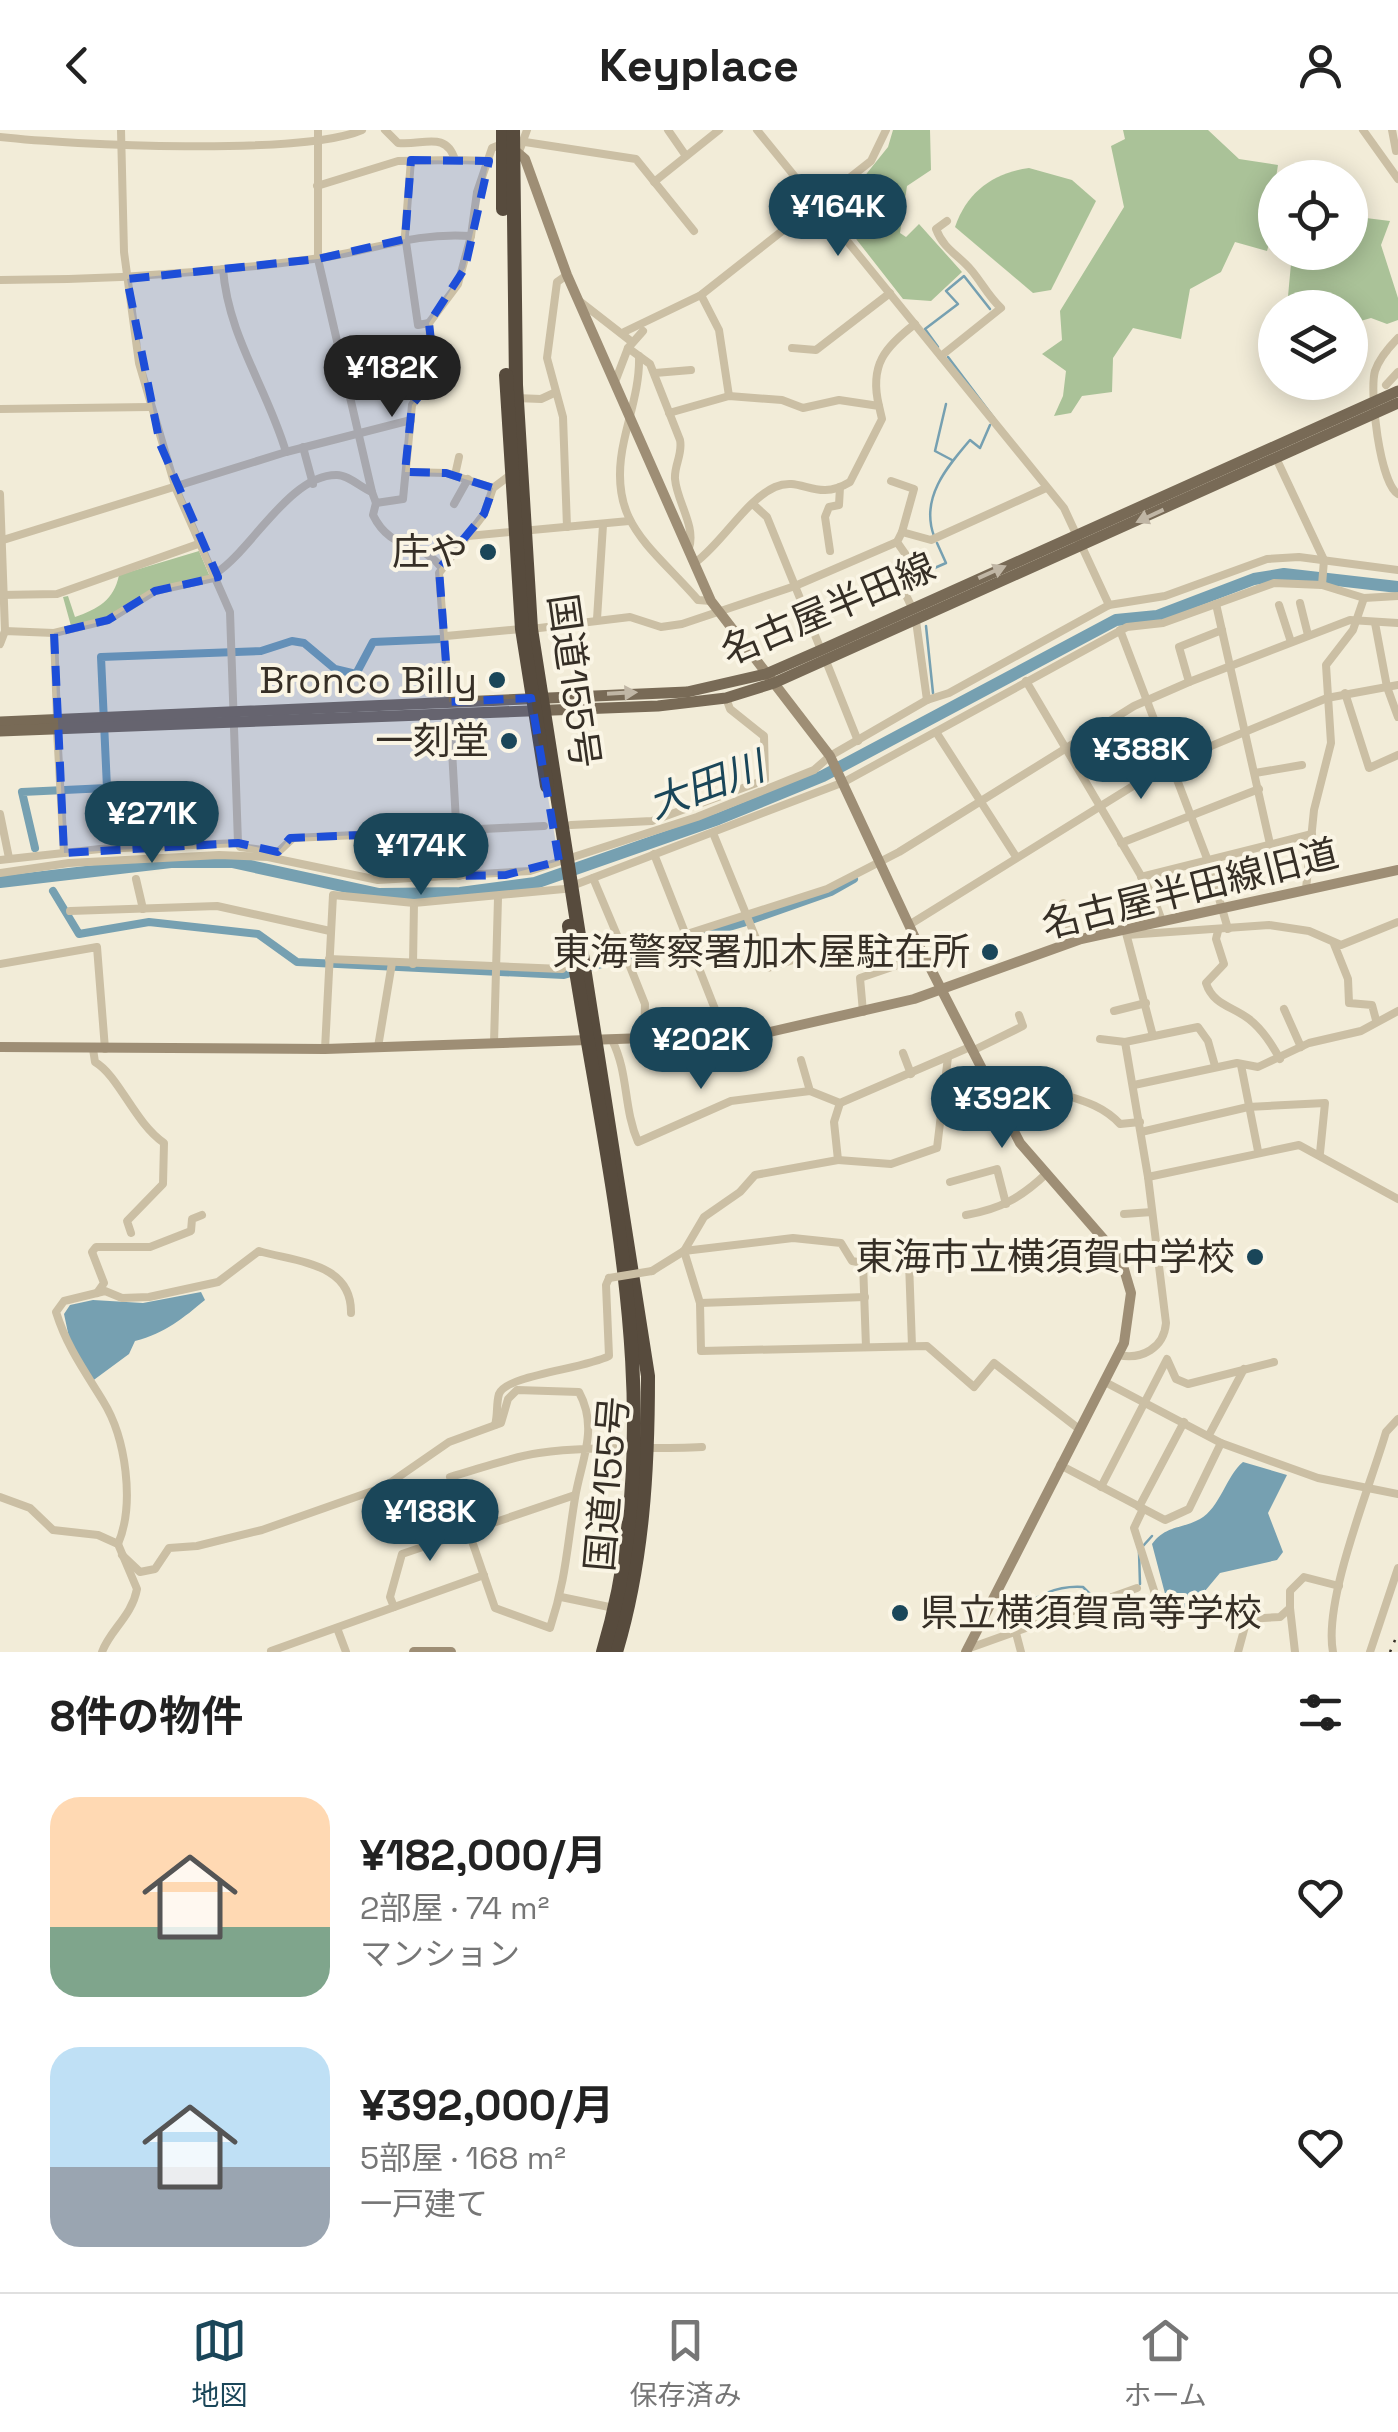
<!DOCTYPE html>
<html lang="ja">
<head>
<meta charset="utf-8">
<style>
  body { margin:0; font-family:"Space Grotesk","Noto Sans JP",sans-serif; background:#f2f2f2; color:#222; height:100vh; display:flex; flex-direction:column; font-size:38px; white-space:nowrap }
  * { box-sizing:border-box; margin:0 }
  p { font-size:32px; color:#767676 }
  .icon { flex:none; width:55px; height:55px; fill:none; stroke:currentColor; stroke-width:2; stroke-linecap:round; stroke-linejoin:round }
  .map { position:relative; height:1522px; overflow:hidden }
  .details { display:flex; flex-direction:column; background:#fff; flex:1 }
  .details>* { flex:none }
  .controls { position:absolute; left:1258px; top:30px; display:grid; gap:20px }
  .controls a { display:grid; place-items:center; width:110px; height:110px; border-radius:50%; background:#fff; box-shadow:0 5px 25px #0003; font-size:50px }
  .price { position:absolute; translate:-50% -85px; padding:0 22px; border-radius:35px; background:#1a4659; color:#fff; font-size:32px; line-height:65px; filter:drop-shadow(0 2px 5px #0008) }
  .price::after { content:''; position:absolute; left:50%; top:60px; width:30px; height:22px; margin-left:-15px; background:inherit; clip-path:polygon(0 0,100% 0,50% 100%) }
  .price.active { background:#222; color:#fff }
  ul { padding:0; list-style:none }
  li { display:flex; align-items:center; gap:30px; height:250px; padding:0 50px }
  li span { display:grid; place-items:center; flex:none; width:280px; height:200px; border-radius:30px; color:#555 }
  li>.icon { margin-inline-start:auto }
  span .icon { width:120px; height:120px; fill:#fffc; stroke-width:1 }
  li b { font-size:42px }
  h2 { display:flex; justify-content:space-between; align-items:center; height:120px; padding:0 50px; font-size:42px }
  header { display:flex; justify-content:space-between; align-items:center; height:130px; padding:0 50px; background:#fff; font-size:45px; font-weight:700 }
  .dock { display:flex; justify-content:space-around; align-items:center; height:140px; border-top:2px solid #e0e0e0; background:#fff; font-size:28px; color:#767676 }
  .dock a { display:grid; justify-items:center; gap:5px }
  .dock .active { color:#1a4659 }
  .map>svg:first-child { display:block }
</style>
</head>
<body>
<header><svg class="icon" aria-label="back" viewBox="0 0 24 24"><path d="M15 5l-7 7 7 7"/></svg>Keyplace<svg class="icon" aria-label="person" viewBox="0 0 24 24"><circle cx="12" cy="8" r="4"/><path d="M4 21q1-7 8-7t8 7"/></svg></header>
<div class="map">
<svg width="1398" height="1522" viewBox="0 0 1398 1522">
  <rect width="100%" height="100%" fill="#f2ecd8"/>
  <g fill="#aac298">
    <path d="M893,0H930L931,40L907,56L900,103L906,107L919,94L962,142L931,171L903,169L846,96L857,80L851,63L888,17Z"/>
    <path d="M1123,0H1208L1239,29L1278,35L1272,73L1275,108L1271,107L1267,121L1235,112L1221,142L1190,159L1181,209L1133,198L1113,228L1112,262L1082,266L1071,283L1054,286L1063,266L1066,241L1042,224L1062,210L1060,181L1124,77L1111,16L1125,9Z"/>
    <path d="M1029,38L1072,50L1096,71L1051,160L1033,163L955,97C967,62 993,43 1029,38Z"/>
    <path d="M1350,86L1390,91L1381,115L1398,168V190L1387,194L1371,188L1350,194V178L1287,177L1292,123L1350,122Z"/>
    <path d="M199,421L210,447L155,459L105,488L71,496L63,467L68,466L75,487C98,479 114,470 119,445Z"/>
  </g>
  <g fill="#76a0b1">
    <path d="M201,1162L205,1170C183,1188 166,1203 135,1211L129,1224L91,1252L70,1212L64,1184L70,1175L93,1170L143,1173Z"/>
    <path d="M1243,1332L1287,1345L1268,1383L1283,1422L1277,1430L1220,1443L1174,1498L1152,1414C1166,1395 1182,1399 1200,1389C1220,1378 1226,1346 1243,1332Z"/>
  </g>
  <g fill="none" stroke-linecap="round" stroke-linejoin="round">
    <g stroke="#76a0b1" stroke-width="2.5">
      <path d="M938,217L925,199L958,174L946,161L964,146L990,179"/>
      <path d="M948,227L994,288"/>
      <path d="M946,274L935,321L952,330"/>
      <path d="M934,406C920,368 947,337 970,310L980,318L990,295"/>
      <path d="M905,451L946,433L937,413"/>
      <path d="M926,496L933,563"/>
      <path d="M1143,1416L1152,1406"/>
      <path d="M1139,1422L1140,1454"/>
      <path d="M983,1498C1019,1483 1041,1454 1083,1457L1095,1469"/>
    </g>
    <g stroke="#76a0b1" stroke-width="8">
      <path d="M35,718L22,662L107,658L101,527L261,521L292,511L304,513L335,539L356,544L373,512L442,509"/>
      <path d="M53,761L79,804L149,792L258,804L297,832L564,845L743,793L831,762L854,749"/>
    </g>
    <path stroke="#76a0b1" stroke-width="12" d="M0,752L171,732H232L379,764L460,763L535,753L718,689L823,646L1116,490L1157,486L1254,449L1284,444L1398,457"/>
    <g stroke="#cbbfa4" stroke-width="8">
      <path d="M121,0L124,122L139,233L176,359L230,482L238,713"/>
      <path d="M318,0V129L372,362"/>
      <path d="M385,0L398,13C422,16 446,0 455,30L489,31"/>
      <path d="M668,0L686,26"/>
      <path d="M757,0L1064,378L1109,475"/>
      <path d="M1363,0L1398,49"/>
      <path d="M1392,0L1396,21"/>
      <path d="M0,7C71,15 302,26 362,0"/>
      <path d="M525,12L636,29L694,101"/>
      <path d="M519,22L527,0"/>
      <path d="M654,52L719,0"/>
      <path d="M317,56L398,31L455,30"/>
      <path d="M223,139C228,206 267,258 286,322"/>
      <path d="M567,145L557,152L547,228L563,287L567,397"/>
      <path d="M0,150C105,150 209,143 313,129C372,122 409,102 471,106L477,62L492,18L502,14"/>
      <path d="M701,165L719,200L729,266"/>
      <path d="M578,170L632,212"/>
      <path d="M429,193L458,154L471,106"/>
      <path d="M624,202L701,165L871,31L886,0"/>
      <path d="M1398,208C1389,217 1379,229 1375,241C1369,261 1380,354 1398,364"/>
      <path d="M628,218L650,234L680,310C683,324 674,335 675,349C677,372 696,396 689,418"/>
      <path d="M792,218L816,220L890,163"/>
      <path d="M639,226C640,255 630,283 624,311C606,392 649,414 698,470L711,471"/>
      <path d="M941,226L1001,178C989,167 982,153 972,141C959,125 944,120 936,99L947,91"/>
      <path d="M344,240L431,218L429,193L418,195L405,105L411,30"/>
      <path d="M655,243L691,240"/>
      <path d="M615,252L628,218L643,201"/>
      <path d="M1386,255L1398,242"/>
      <path d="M516,268L541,269L554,263"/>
      <path d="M879,276C869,235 885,217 915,194"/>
      <path d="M0,279L150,277"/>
      <path d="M669,283L729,266L782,270L803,278L839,270L879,276L882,289L850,352C815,373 802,345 775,357C746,370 723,412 696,432"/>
      <path d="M303,317L313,354"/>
      <path d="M1276,328L1324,430L1322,455"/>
      <path d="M406,342L446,343L493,358"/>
      <path d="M455,345L459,327"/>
      <path d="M891,351L914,359L902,402"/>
      <path d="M0,364L5,501"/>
      <path d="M376,373L373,385C391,422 420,410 441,437"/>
      <path d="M454,374L468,349"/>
      <path d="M755,376L767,387L821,520"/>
      <path d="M468,406L629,391"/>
      <path d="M0,411L286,322L411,290"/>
      <path d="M830,421L825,387L829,377L839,375L840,357"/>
      <path d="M216,443C251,421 290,344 337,345C348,345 362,358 372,362L376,373L403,369L412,275C426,250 443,256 431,218"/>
      <path d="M0,465L57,464L201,413"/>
      <path d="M1300,473L1308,505"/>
      <path d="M1216,474L1270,714"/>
      <path d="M1279,475L1291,512"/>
      <path d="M913,480L898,448L906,425L897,412L902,402L931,410L1046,358"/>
      <path d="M597,489L603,395"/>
      <path d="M916,491L927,570"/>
      <path d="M1375,493L1387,557L1398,587"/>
      <path d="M531,499L630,487L661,497L682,494L795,456L897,412"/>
      <path d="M1120,500L1208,731L1228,799"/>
      <path d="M54,503L57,589"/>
      <path d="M446,506L521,499"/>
      <path d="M0,514L5,501L54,503L108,490L155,461L218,447"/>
      <path d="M826,531L858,611"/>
      <path d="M1026,551L1153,766L1162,791"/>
      <path d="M1189,552L1179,517L1222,500"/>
      <path d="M1345,563L1369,638L1398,625"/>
      <path d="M449,572L439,443L484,384L493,358L509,346"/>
      <path d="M450,584L459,746"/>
      <path d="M1103,597L1117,619"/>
      <path d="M57,600L64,723"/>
      <path d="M936,602L1015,725"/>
      <path d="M1255,643L1302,635"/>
      <path d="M0,684L9,728"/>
      <path d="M571,695L652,691L765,650L764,606L730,579L726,568"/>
      <path d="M713,703L768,838L790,831"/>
      <path d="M1121,713L1259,659"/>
      <path d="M654,724L726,907"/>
      <path d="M0,730L100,719L238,713L240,717L278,722L293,708L544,696"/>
      <path d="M0,743L69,733L219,725L268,727L378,750L530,741L697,687L814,640L830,626L927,570L949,563L1109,475L1165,466L1267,429L1299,427L1398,440"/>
      <path d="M1141,747L1312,704"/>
      <path d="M593,748L625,824L827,759L899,722L1134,576L1189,552L1350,490L1398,493"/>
      <path d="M136,749L143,779"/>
      <path d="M1306,759L1314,680L1331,613L1326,535L1353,500L1364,468"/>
      <path d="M1063,773L1073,812"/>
      <path d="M70,781L217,776L330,801"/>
      <path d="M909,795L1170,633L1327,568L1398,555"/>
      <path d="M1218,801L1216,809L1224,834L1206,853C1213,875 1232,876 1249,889C1263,900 1272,915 1280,929"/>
      <path d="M1126,803L1153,906"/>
      <path d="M1127,805L1269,795L1309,801L1341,815L1398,792"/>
      <path d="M1334,814L1348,849L1349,873L1372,875L1376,890"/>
      <path d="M329,829L562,839"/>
      <path d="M595,832L625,824L645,874L644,910"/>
      <path d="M0,834L97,817L105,919"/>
      <path d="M413,834L414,773"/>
      <path d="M1284,879L1301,917"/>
      <path d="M1114,881L1146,873"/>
      <path d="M863,882L860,848L924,826"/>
      <path d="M1100,909L1125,912"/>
      <path d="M612,910C629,944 623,977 638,1012L731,971L810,961L840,973L970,917"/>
      <path d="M494,913L498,768"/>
      <path d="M378,917L392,833"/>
      <path d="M93,919L95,932C119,946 134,992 164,1013L163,1054L127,1091L131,1103"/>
      <path d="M325,919L333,765L414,773L564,759L844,652L1127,497L1163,493L1274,453L1322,455L1364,468L1398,466"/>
      <path d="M972,921L1023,896L1019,885"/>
      <path d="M903,923L911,944"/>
      <path d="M801,930L810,961"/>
      <path d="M1241,935L1258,1021"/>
      <path d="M1134,955L1237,933L1258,937L1309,913L1361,901L1398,881"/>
      <path d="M990,958L1024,948C1057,969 1093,965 1120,994L1140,992"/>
      <path d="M1141,1002L1248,977L1325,973L1320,1023"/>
      <path d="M838,1030L891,1034L937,1018L948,927"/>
      <path d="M1148,1047L1299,1015L1398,1069"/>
      <path d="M950,1052L997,1039L1006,1074"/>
      <path d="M1124,1084L1152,1082"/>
      <path d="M966,1085C1001,1079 1022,1067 1047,1043"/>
      <path d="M684,1121L700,1173L701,1221L927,1216L974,1257L994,1233L1079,1299"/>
      <path d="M684,1121L793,1108L841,1113L852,1131L863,1133L866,1217"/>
      <path d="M909,1132L912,1216"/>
      <path d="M652,1141L684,1121L704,1087L740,1062L755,1045L838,1030L834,992L840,973"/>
      <path d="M97,1163L104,1153L92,1122L96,1117H150L191,1101L192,1089L202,1085"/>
      <path d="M700,1173L865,1167"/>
      <path d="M1118,1225C1142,1230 1164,1218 1166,1193L1148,1047L1125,912L1198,897L1208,911L1215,936"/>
      <path d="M1105,1252L1221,1313L1318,1348L1398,1364"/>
      <path d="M495,1295C498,1285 496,1274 499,1264C506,1245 584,1239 609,1226L606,1155L609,1148"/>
      <path d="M1209,1305L1244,1239"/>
      <path d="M1060,1335L1165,1390L1189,1379L1221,1313"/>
      <path d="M1101,1357L1167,1229L1176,1249L1188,1254L1274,1232"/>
      <path d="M0,1367L30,1378L53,1400L98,1405L118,1414L137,1459C132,1486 110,1500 102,1522"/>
      <path d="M1139,1377L1184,1292"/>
      <path d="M1143,1379L1134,1398L1166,1498"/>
      <path d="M118,1414C135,1374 126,1308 103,1271C84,1240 67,1217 56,1182L64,1171L105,1161L122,1168L149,1167L218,1152L259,1121C295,1132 352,1132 351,1183"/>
      <path d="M122,1425L140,1442L155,1439L169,1418L197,1416L262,1400L384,1357L449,1312L501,1293L508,1269L517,1260L579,1262C599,1299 581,1331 575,1368C567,1416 566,1450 550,1498L495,1478L450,1347C479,1339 510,1327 539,1323C593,1315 648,1320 702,1317"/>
      <path d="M561,1467L614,1478"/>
      <path d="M394,1477L390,1467L402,1424L575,1365"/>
      <path d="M1290,1478L1295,1522"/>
      <path d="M337,1498L346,1522"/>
      <path d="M1016,1503L1021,1522"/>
      <path d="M967,1519L1137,1458"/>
      <path d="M271,1521L484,1445"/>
      <path d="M1238,1522L1247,1489L1280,1487L1290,1478V1461L1304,1447L1339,1456"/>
      <path d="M1333,1522C1323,1470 1370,1357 1386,1302L1398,1289"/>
      <path d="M1370,1522L1398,1438"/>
    </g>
    <g stroke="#9e8e75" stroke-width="10">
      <path d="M511,17L525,29L567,145L711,471L830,626L916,810L1020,1013L1121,1129L1131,1163L1124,1213L966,1522"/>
      <path d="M0,917L325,919L761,904L914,869L1081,809L1398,740"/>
      <path d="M414,1522H451"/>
    </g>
    <g stroke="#786a56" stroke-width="11">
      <path d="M0,592L687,562L766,544L821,520L1398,261"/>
      <path d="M0,601L658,576L726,568L774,553L1398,273"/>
    </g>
    <g stroke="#574b3d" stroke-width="14">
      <path d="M503,0V79"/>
      <path d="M513,0L516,255L531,499L648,1246C648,1339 643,1432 616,1522"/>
      <path d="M506,245L522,499L547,656"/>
      <path d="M569,796C604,1036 675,1282 603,1522"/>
    </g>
    <path stroke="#362f26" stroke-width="2.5" stroke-dasharray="2.5 8" stroke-linecap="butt" d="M1390,1522L1398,1503"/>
    <path stroke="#cbbfa4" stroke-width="8" d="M609,1148L652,1141"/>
  </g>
  <defs><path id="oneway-solid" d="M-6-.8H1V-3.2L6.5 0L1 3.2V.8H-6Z" transform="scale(2.5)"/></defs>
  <g fill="#c0b6a5">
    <use href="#oneway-solid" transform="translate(1150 386) rotate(155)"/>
    <use href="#oneway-solid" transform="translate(992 442) rotate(-24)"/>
    <use href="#oneway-solid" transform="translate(622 563) rotate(-3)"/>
  </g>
  <path fill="#1d4ed8" fill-opacity="0.2" stroke="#1d4ed8" stroke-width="8" stroke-dasharray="20 12" stroke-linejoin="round" d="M411,30L489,31L465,138L429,193L435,246L412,275L405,342L446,343L493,358L484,384L439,439L449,572L531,568L559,731L506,745L459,746L457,701L290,708L278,722L238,713L64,723L54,503L108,490L155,461L218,447L160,314L127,149L318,129L405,109Z"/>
  <g fill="#1a4659" stroke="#faf5e5" stroke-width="4">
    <circle cx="488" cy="422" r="10"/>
    <circle cx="497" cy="550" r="10"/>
    <circle cx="509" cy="611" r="10"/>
    <circle cx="990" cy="822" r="10"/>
    <circle cx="1255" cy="1127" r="10"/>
    <circle cx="900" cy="1483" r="10"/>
  </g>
  <g text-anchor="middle" stroke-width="8" stroke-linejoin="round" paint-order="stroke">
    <g font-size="38" fill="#362f26" stroke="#faf5e5" text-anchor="end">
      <text x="468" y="435">庄や</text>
      <text x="477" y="563">Bronco Billy</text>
      <text x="489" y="624">一刻堂</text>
      <text x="970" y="835">東海警察署加木屋駐在所</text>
      <text x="1235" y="1140">東海市立横須賀中学校</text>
      <text x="920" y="1496" text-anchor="start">県立横須賀高等学校</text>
    </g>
    <g font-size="38" fill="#362f26" stroke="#faf5e5">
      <text transform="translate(828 479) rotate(-23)" y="13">名古屋半田線</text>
      <text transform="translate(574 551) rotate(82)" y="13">国道155号</text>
      <text transform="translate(1190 759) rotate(-14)" y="13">名古屋半田線旧道</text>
      <text transform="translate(607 1354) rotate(-85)" y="13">国道155号</text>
    </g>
    <g font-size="40" font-style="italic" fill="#1a4659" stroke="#faf5e5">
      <text transform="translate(706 655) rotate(-20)" y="14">大田川</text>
    </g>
  </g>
</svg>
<div class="controls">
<a><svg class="icon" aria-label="locate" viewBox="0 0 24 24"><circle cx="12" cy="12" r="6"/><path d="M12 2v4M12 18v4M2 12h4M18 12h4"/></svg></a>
<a><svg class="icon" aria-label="layers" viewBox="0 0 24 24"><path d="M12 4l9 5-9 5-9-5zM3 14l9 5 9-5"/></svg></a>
</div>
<b class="price" style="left:838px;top:129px">¥164K</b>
<b class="price active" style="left:392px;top:290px">¥182K</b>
<b class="price" style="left:1141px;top:672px">¥388K</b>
<b class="price" style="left:152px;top:736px">¥271K</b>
<b class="price" style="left:421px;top:768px">¥174K</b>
<b class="price" style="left:701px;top:962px">¥202K</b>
<b class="price" style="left:1002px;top:1021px">¥392K</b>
<b class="price" style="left:430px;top:1434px">¥188K</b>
</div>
<section class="details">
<h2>8件の物件<svg class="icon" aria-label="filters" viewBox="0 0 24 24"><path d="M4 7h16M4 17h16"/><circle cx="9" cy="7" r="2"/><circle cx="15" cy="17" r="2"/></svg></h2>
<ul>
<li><span style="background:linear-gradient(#ffd9b3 65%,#7fa58c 0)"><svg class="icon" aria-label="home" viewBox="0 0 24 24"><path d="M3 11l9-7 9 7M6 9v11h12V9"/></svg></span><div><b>¥182,000/月</b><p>2部屋 · 74 m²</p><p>マンション</p></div><svg class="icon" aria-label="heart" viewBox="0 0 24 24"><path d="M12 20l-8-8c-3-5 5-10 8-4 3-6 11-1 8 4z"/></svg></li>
<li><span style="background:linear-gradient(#bfe0f5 60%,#9aa5b1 0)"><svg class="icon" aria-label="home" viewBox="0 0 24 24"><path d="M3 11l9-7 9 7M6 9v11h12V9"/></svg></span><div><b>¥392,000/月</b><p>5部屋 · 168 m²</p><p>一戸建て</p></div><svg class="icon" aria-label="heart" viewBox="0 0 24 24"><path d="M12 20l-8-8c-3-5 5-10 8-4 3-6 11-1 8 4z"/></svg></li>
</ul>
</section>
<nav class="dock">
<a class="active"><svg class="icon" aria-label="map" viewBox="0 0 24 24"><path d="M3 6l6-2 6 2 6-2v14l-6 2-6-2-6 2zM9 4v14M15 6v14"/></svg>地図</a>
<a><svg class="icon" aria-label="saved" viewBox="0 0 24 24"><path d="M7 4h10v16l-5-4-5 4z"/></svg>保存済み</a>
<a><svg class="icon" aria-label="home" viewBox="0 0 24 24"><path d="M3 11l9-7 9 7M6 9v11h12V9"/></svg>ホーム</a>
</nav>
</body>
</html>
